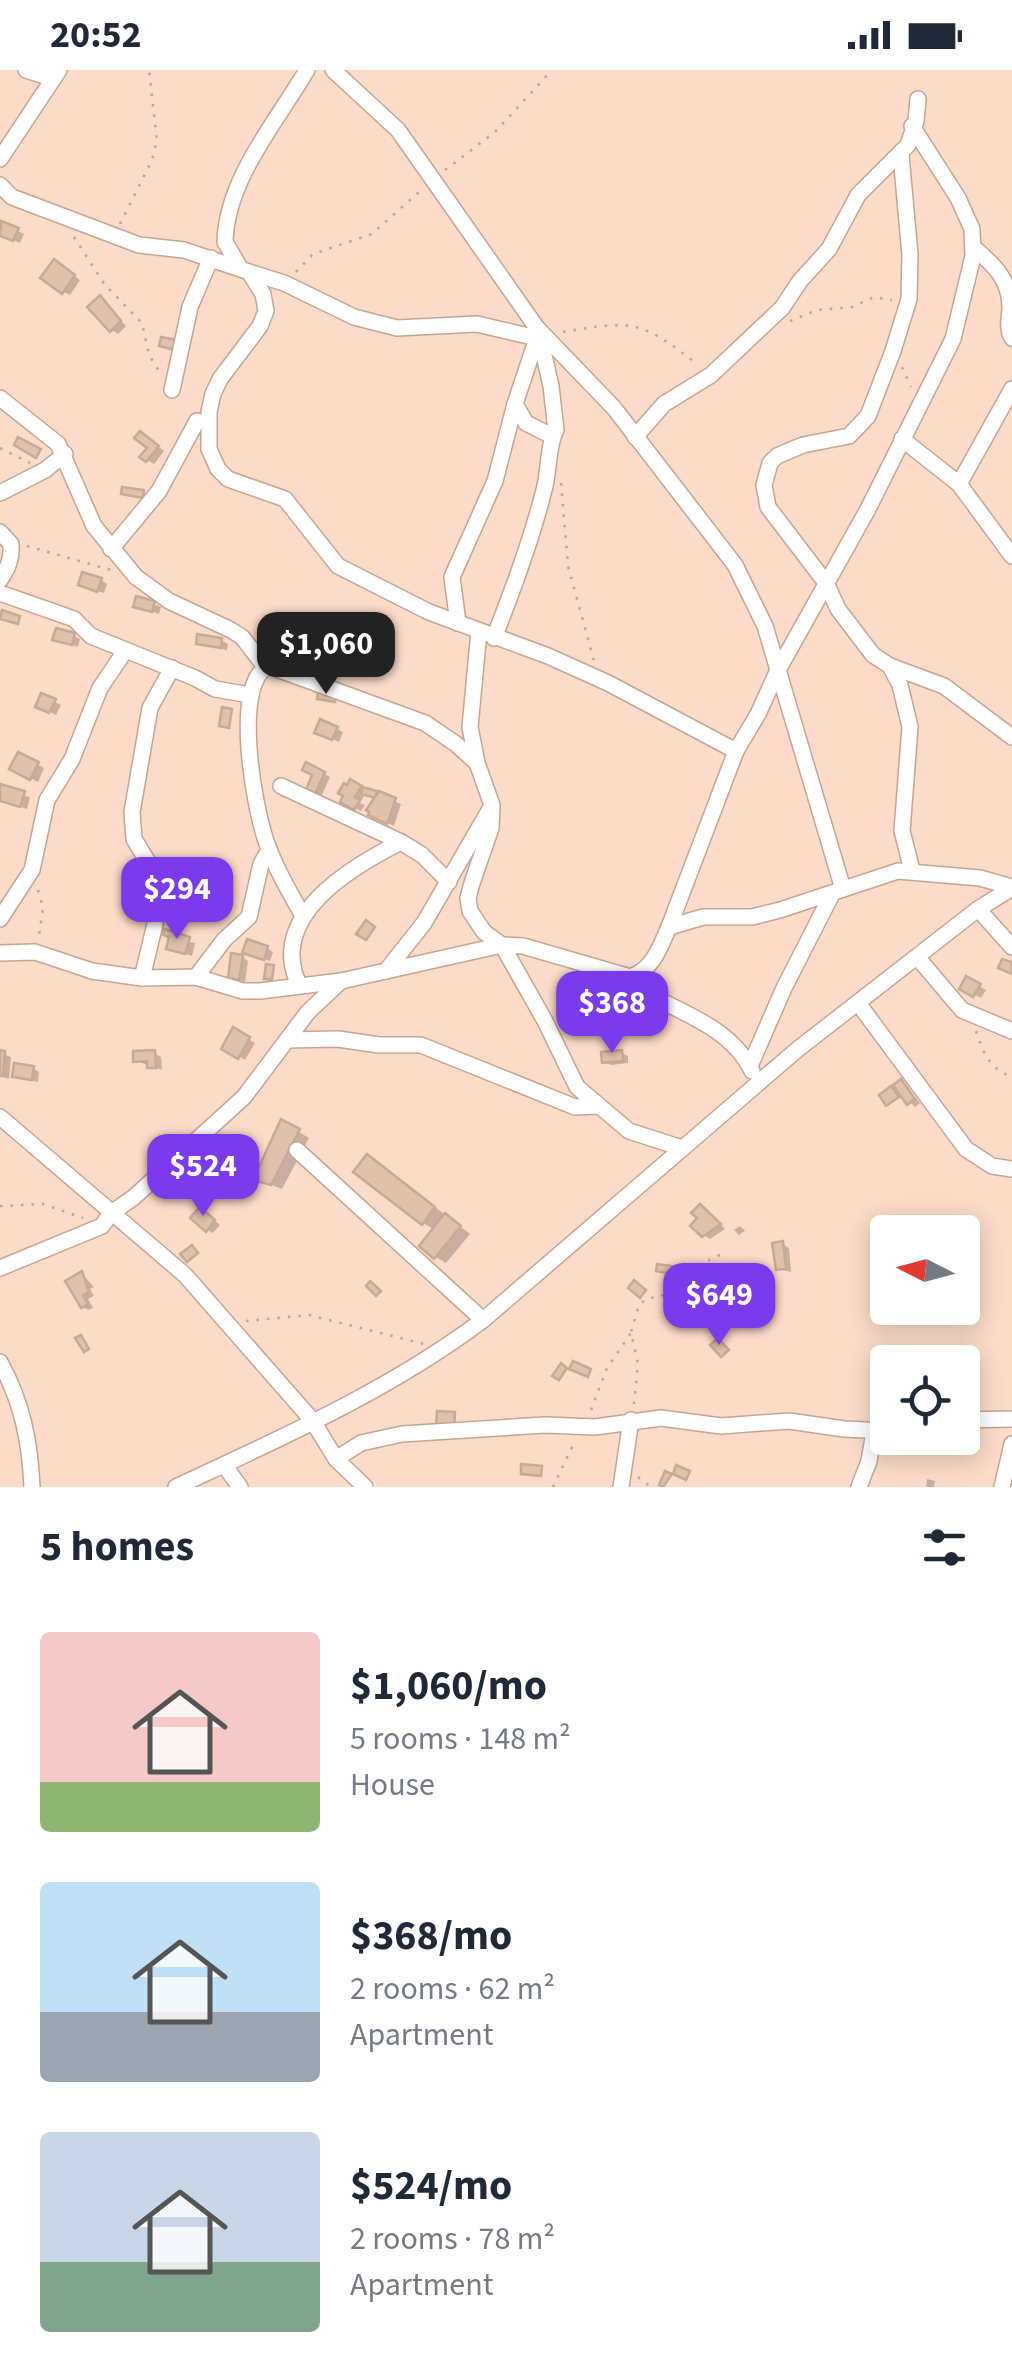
<!DOCTYPE html>
<html lang="en">
<head>
<meta charset="utf-8">
<style>
  body { margin:0; font-family:"Source Sans 3",sans-serif; background:#f2f2f3; color:#1f2937; height:100vh; display:flex; flex-direction:column; font-size:38px; white-space:nowrap }
  * { box-sizing:border-box; margin:0 }
  p { font-size:32px; color:#747a83 }
  .icon { flex:none; width:55px; height:55px; fill:none; stroke:currentColor; stroke-width:2; stroke-linecap:round; stroke-linejoin:round }
  .map { position:relative; height:1417px; overflow:hidden }
  .side { display:flex; flex-direction:column; background:#fff; flex:1 }
  .side>* { flex:none }
  .needle { width:65px; rotate:276deg }
  .controls { position:absolute; left:870px; top:1145px; display:grid; gap:20px }
  .controls a { display:grid; place-items:center; width:110px; height:110px; border-radius:10px; background:#fff; box-shadow:0 5px 25px #0003; font-size:50px }
  .price { position:absolute; translate:-50% -85px; padding:0 22px; border-radius:20px; background:#7c3aed; color:#fff; font-size:32px; line-height:65px; filter:drop-shadow(0 2px 5px #0008) }
  .price::after { content:''; position:absolute; left:50%; top:60px; width:30px; height:22px; margin-left:-15px; background:inherit; clip-path:polygon(0 0,100% 0,50% 100%) }
  .price.active { background:#222; color:#fff }
  ul { padding:0; list-style:none }
  li { display:flex; align-items:center; gap:30px; height:250px; padding:0 40px }
  li span { display:grid; place-items:center; flex:none; width:280px; height:200px; border-radius:10px; color:#555 }
  li>.icon { margin-inline-start:auto }
  span .icon { width:120px; height:120px; fill:#fffc; stroke-width:1 }
  li b { font-size:42px }
  h2 { display:flex; justify-content:space-between; align-items:center; height:120px; padding:0 40px; font-size:42px }
  .status { display:flex; justify-content:space-between; align-items:center; height:70px; padding:0 50px; background:#fff; direction:ltr }
  .status svg { height:28px; fill:currentColor }
  .map>svg:first-child { display:block }
</style>
</head>
<body>
<div class="status"><b>20:52</b><svg viewBox="0 0 49 12"><path d="M0 12V9h3v3zM5 12V6h3v6zM10 12V3h3v9zM15 12V0h3v12zM26 1h20v11H26zM47 4h2v5h-2z"/></svg></div>
<div class="map">
<svg width="1012" height="1417" viewBox="0 0 1012 1417">
  <rect width="100%" height="100%" fill="#fcdbc8"/>
  <g fill="#0003">
    <path d="M3,154L24,164L20,173L0,164Z"/>
    <path d="M61,196L80,210L70,225L64,222Z"/>
    <path d="M100,228L126,256L118,264L112,260Z"/>
    <path d="M147,368L164,381L154,394L147,390L150,378Z"/>
    <path d="M101,510L107,514L104,523L87,518Z"/>
    <path d="M137,529L161,537L159,544L136,536Z"/>
    <path d="M74,566L80,569L78,577L55,569Z"/>
    <path d="M222,571L228,574L227,580L198,573Z"/>
    <path d="M42,626L61,635L56,645L38,636Z"/>
    <path d="M337,659L343,662L339,672L324,665Z"/>
    <path d="M19,685L44,698L38,712L12,698Z"/>
    <path d="M307,695L330,707L321,727L308,721L315,705Z"/>
    <path d="M351,713L401,734L394,756L377,748V728L365,724L360,733L365,735L361,741L343,731Z"/>
    <path d="M0,720L30,727L27,739L0,730Z"/>
    <path d="M171,868L195,873L192,886L175,881Z"/>
    <path d="M267,878L273,882L270,891L252,885Z"/>
    <path d="M242,887L248,891L245,912L231,907Z"/>
    <path d="M967,909L986,920L981,928L963,918Z"/>
    <path d="M234,961L255,973L245,990L224,978Z"/>
    <path d="M0,983L11,987L9,1009L0,1006Z"/>
    <path d="M154,983L161,987L162,1000L136,991Z"/>
    <path d="M621,983L628,986V993L611,995L604,991Z"/>
    <path d="M33,998L39,1002L38,1012L15,1006Z"/>
    <path d="M902,1012L920,1033L915,1037L904,1026L888,1034L891,1019L903,1026Z"/>
    <path d="M282,1052L309,1068L282,1119L256,1109Z"/>
    <path d="M378,1093L470,1164L446,1193L436,1187L435,1160L423,1153Z"/>
    <path d="M707,1141L725,1159L710,1169L704,1165Z"/>
    <path d="M207,1144L220,1155L213,1163L207,1160Z"/>
    <path d="M740,1156L745,1161L739,1165L734,1160Z"/>
    <path d="M782,1174L789,1178L791,1202L778,1199Z"/>
    <path d="M82,1204L94,1217L90,1219L94,1226L88,1229L93,1238L89,1240L82,1237Z"/>
    <path d="M927,1409L935,1411L934,1417H926Z"/>
  </g>
  <g fill="#dfc2ac" stroke="#c7ab95" stroke-width="2.5">
    <path d="M1,151L19,158L13,171L0,166Z"/>
    <path d="M54,189L75,205L62,224L40,208Z"/>
    <path d="M100,225L121,251L110,262L87,237Z"/>
    <path d="M161,267L177,270L175,280L159,276Z"/>
    <path d="M140,361L159,376L146,392L139,387L147,378L134,368Z"/>
    <path d="M18,367L41,379L36,388L14,375Z"/>
    <path d="M122,417L144,420L143,428L121,424Z"/>
    <path d="M82,502L102,508L97,522L78,515Z"/>
    <path d="M136,526L155,531L152,542L133,537Z"/>
    <path d="M2,540L20,546L18,554L0,549Z"/>
    <path d="M56,558L75,563L72,575L52,570Z"/>
    <path d="M197,564L222,568L221,578L196,574Z"/>
    <path d="M318,622L335,625V632L317,629Z"/>
    <path d="M41,623L56,629L49,643L35,637Z"/>
    <path d="M222,637L232,639L229,658L219,656Z"/>
    <path d="M320,649L338,657L332,670L314,663Z"/>
    <path d="M18,682L39,692L30,710L9,699Z"/>
    <path d="M306,692L325,702L314,726L305,722L312,705L302,700Z"/>
    <path d="M350,709L362,716L355,727L360,730L354,740L340,732L343,726L338,723L344,713L347,715Z"/>
    <path d="M0,714L25,721L20,737L0,731Z"/>
    <path d="M363,717L377,721L375,728L361,724Z"/>
    <path d="M379,721L396,728L387,754L368,745L369,742L366,740Z"/>
    <path d="M366,850L375,857L366,870L356,864Z"/>
    <path d="M164,859L190,867L185,884L166,879L169,867L163,865Z"/>
    <path d="M247,869L268,876L264,890L242,883Z"/>
    <path d="M231,883L243,885L239,910L228,908Z"/>
    <path d="M1002,889L1012,892V904L998,898Z"/>
    <path d="M266,894L274,895L272,910L264,909Z"/>
    <path d="M966,906L981,914L973,927L959,919Z"/>
    <path d="M233,957L250,967L238,989L221,979Z"/>
    <path d="M0,980L5,981L3,1006H0Z"/>
    <path d="M155,980L156,998H147V991L133,992V981Z"/>
    <path d="M622,980L623,991L602,993L601,982Z"/>
    <path d="M14,993L34,996L32,1010L12,1007Z"/>
    <path d="M901,1009L915,1029L907,1035L893,1015Z"/>
    <path d="M891,1016L899,1027L886,1036L879,1025Z"/>
    <path d="M281,1049L300,1059L271,1115L253,1110Z"/>
    <path d="M367,1084L435,1137L422,1155L353,1102Z"/>
    <path d="M700,1134L721,1154L702,1167L690,1156L697,1148L691,1143Z"/>
    <path d="M200,1137L215,1150L206,1162L190,1148Z"/>
    <path d="M445,1143L461,1156L434,1189L419,1176Z"/>
    <path d="M783,1171L786,1199L776,1200L772,1173Z"/>
    <path d="M192,1175L198,1183L187,1192L180,1184Z"/>
    <path d="M657,1194L672,1196L670,1204L656,1201Z"/>
    <path d="M744,1195L759,1199L757,1207L741,1202Z"/>
    <path d="M82,1201L89,1222L83,1225L88,1234L81,1238L65,1211Z"/>
    <path d="M634,1210L646,1220L640,1228L628,1218Z"/>
    <path d="M370,1211L381,1221L376,1226L366,1216Z"/>
    <path d="M81,1265L89,1279L84,1282L75,1268Z"/>
    <path d="M718,1268L729,1280L721,1287L710,1275Z"/>
    <path d="M573,1291L591,1299L588,1307L569,1299Z"/>
    <path d="M561,1293L567,1298L559,1310L552,1306Z"/>
    <path d="M437,1341L455,1342L454,1360L436,1358Z"/>
    <path d="M521,1394L542,1396L541,1406L521,1404Z"/>
    <path d="M676,1395L690,1401L686,1410L673,1404Z"/>
    <path d="M665,1401L672,1404L663,1417L659,1415Z"/>
  </g>
  <g fill="none" stroke-linecap="round" stroke-linejoin="round">
    <defs>
      <g id="minor">
        <path d="M26,0L51,8"/>
        <path d="M333,0L398,60L537,258L614,338L735,495L765,556L843,819"/>
        <path d="M901,85L910,185L909,229L893,281L868,346L849,366L803,375L777,386L770,393L764,415L768,437L826,513L838,539L873,585L890,596L900,615L910,657L902,761L912,800"/>
        <path d="M0,89L59,0"/>
        <path d="M0,115L12,127L139,175L184,180L249,202L263,224L266,241L260,256L220,309L213,324L209,342V379L218,399L228,409L285,429L338,496L429,542L548,586L608,613L736,681"/>
        <path d="M973,177C993,194 1010,209 1010,237C1010,249 1006,257 1012,268"/>
        <path d="M239,196L225,172C226,110 277,51 307,0"/>
        <path d="M249,202L284,213L354,247L397,258L477,254L537,268"/>
        <path d="M541,269L537,268L515,334L526,353L552,366"/>
        <path d="M172,320L190,237L211,188"/>
        <path d="M0,328L58,374L94,456L136,507L169,531L231,560L242,567L263,594L425,653L456,674L477,693"/>
        <path d="M635,367L664,334L711,305L782,238L800,211L829,179L858,125L908,75L916,51L918,29"/>
        <path d="M902,369L959,414L1012,486"/>
        <path d="M959,414L1012,319"/>
        <path d="M0,423L45,400L65,384"/>
        <path d="M0,462L11,474C12,489 8,498 0,510"/>
        <path d="M111,479L159,421L197,351"/>
        <path d="M0,523L74,549L91,566L195,608L215,619L250,625"/>
        <path d="M458,553L452,507L495,411L515,334"/>
        <path d="M479,561L470,657L477,693L492,735L491,758L472,813L468,828L470,841L484,862L502,875L545,951L577,1017L629,1061L682,1078"/>
        <path d="M494,568C513,519 531,471 544,420C549,403 548,373 556,360L551,316L538,259"/>
        <path d="M268,596C232,615 254,734 265,768C274,796 289,821 303,846"/>
        <path d="M890,596L944,616L1012,667"/>
        <path d="M281,716L401,772L422,785L449,812"/>
        <path d="M978,839L1012,877"/>
        <path d="M0,849L32,800L47,730L72,689L100,618L125,581"/>
        <path d="M669,857L736,681L758,644L778,600L868,439L953,269L973,186L972,159L958,128L912,56"/>
        <path d="M0,883L35,882L92,901L142,908L196,907L243,921H260L341,911L502,875L523,876L630,907C653,900 660,877 669,857L703,847H752L780,840L898,801L980,808L1012,817"/>
        <path d="M918,888L962,940L1012,961"/>
        <path d="M386,901L424,853L490,739"/>
        <path d="M196,907L224,870L249,847L261,794L269,780"/>
        <path d="M618,907C660,937 728,950 752,1001"/>
        <path d="M142,908L155,854L158,817L154,802L134,769L132,742L150,638L172,598"/>
        <path d="M299,915C267,847 349,798 401,772"/>
        <path d="M858,933L966,1079L992,1096L1012,1099"/>
        <path d="M287,970L338,969L379,975H421L575,1037L599,1036"/>
        <path d="M750,996L784,918L831,826"/>
        <path d="M0,1047L185,1205L312,1350L336,1389L365,1417"/>
        <path d="M297,1080L483,1250"/>
        <path d="M0,1198L102,1156L111,1143L133,1128L244,1027L308,942L341,911"/>
        <path d="M0,1292C22,1332 30,1371 32,1417"/>
        <path d="M962,1350L1012,1349"/>
        <path d="M336,1389L361,1373L402,1364L545,1355L595,1357L661,1348L721,1356L789,1351L844,1359L888,1361"/>
        <path d="M224,1395L240,1417"/>
        <path d="M176,1417C281,1368 390,1320 483,1250L798,979L978,839L1012,818"/>
        <path d="M621,1417L631,1350"/>
        <path d="M859,1417L869,1391L874,1362"/>
        <path d="M1002,1417L1012,1374"/>
      </g>
    </defs>
    <use href="#minor" stroke="#c3a592" stroke-width="18"/>
    <g stroke="#c1a697" stroke-width="2.5" stroke-dasharray="2.5 8" stroke-linecap="butt">
      <path d="M445,100L495,62L552,0"/>
      <path d="M120,154L152,90L157,71L149,0"/>
      <path d="M74,167L105,215L142,253L149,285L159,301"/>
      <path d="M296,202L313,184L372,164L420,121"/>
      <path d="M790,251L817,240L852,237L874,227L892,230"/>
      <path d="M563,262C634,250 640,250 697,294"/>
      <path d="M902,297L911,317"/>
      <path d="M0,378L30,393"/>
      <path d="M561,413L568,496L594,591"/>
      <path d="M27,476L111,500"/>
      <path d="M38,820L43,838L39,866"/>
      <path d="M976,961C983,983 990,999 1012,1007"/>
      <path d="M0,1136L43,1134L83,1148"/>
      <path d="M246,1251L309,1245L424,1274"/>
      <path d="M634,1334L638,1294L631,1262L639,1235L646,1229L678,1222L690,1199L724,1183"/>
      <path d="M591,1340L607,1298L631,1263"/>
      <path d="M638,1407L651,1417"/>
      <path d="M553,1417L574,1373"/>
    </g>
    <use href="#minor" stroke="#fff" stroke-width="15"/>
  </g>
</svg>
<div class="controls">
<a><svg class="needle" viewBox="-14 -14 28 28"><path d="M0-13l5 13h-10z" fill="#e53935"/><path d="M0 13l5-13h-10z" fill="#747a83"/></svg></a>
<a><svg class="icon" aria-label="locate" viewBox="0 0 24 24"><circle cx="12" cy="12" r="6"/><path d="M12 2v4M12 18v4M2 12h4M18 12h4"/></svg></a>
</div>
<b class="price active" style="left:326px;top:627px">$1,060</b>
<b class="price" style="left:177px;top:872px">$294</b>
<b class="price" style="left:612px;top:986px">$368</b>
<b class="price" style="left:203px;top:1149px">$524</b>
<b class="price" style="left:719px;top:1278px">$649</b>
</div>
<section class="side">
<h2>5 homes<svg class="icon" aria-label="filters" viewBox="0 0 24 24"><path d="M4 7h16M4 17h16"/><circle cx="9" cy="7" r="2"/><circle cx="15" cy="17" r="2"/></svg></h2>
<ul>
<li><span style="background:linear-gradient(#f6c9c9 75%,#8fb573 0)"><svg class="icon" aria-label="home" viewBox="0 0 24 24"><path d="M3 11l9-7 9 7M6 9v11h12V9"/></svg></span><div><b>$1,060/mo</b><p>5 rooms · 148 m²</p><p>House</p></div></li>
<li><span style="background:linear-gradient(#bfe0f5 65%,#9aa5b1 0)"><svg class="icon" aria-label="home" viewBox="0 0 24 24"><path d="M3 11l9-7 9 7M6 9v11h12V9"/></svg></span><div><b>$368/mo</b><p>2 rooms · 62 m²</p><p>Apartment</p></div></li>
<li><span style="background:linear-gradient(#c9d6e8 65%,#7fa58c 0)"><svg class="icon" aria-label="home" viewBox="0 0 24 24"><path d="M3 11l9-7 9 7M6 9v11h12V9"/></svg></span><div><b>$524/mo</b><p>2 rooms · 78 m²</p><p>Apartment</p></div></li>
</ul>
</section>
</body>
</html>
